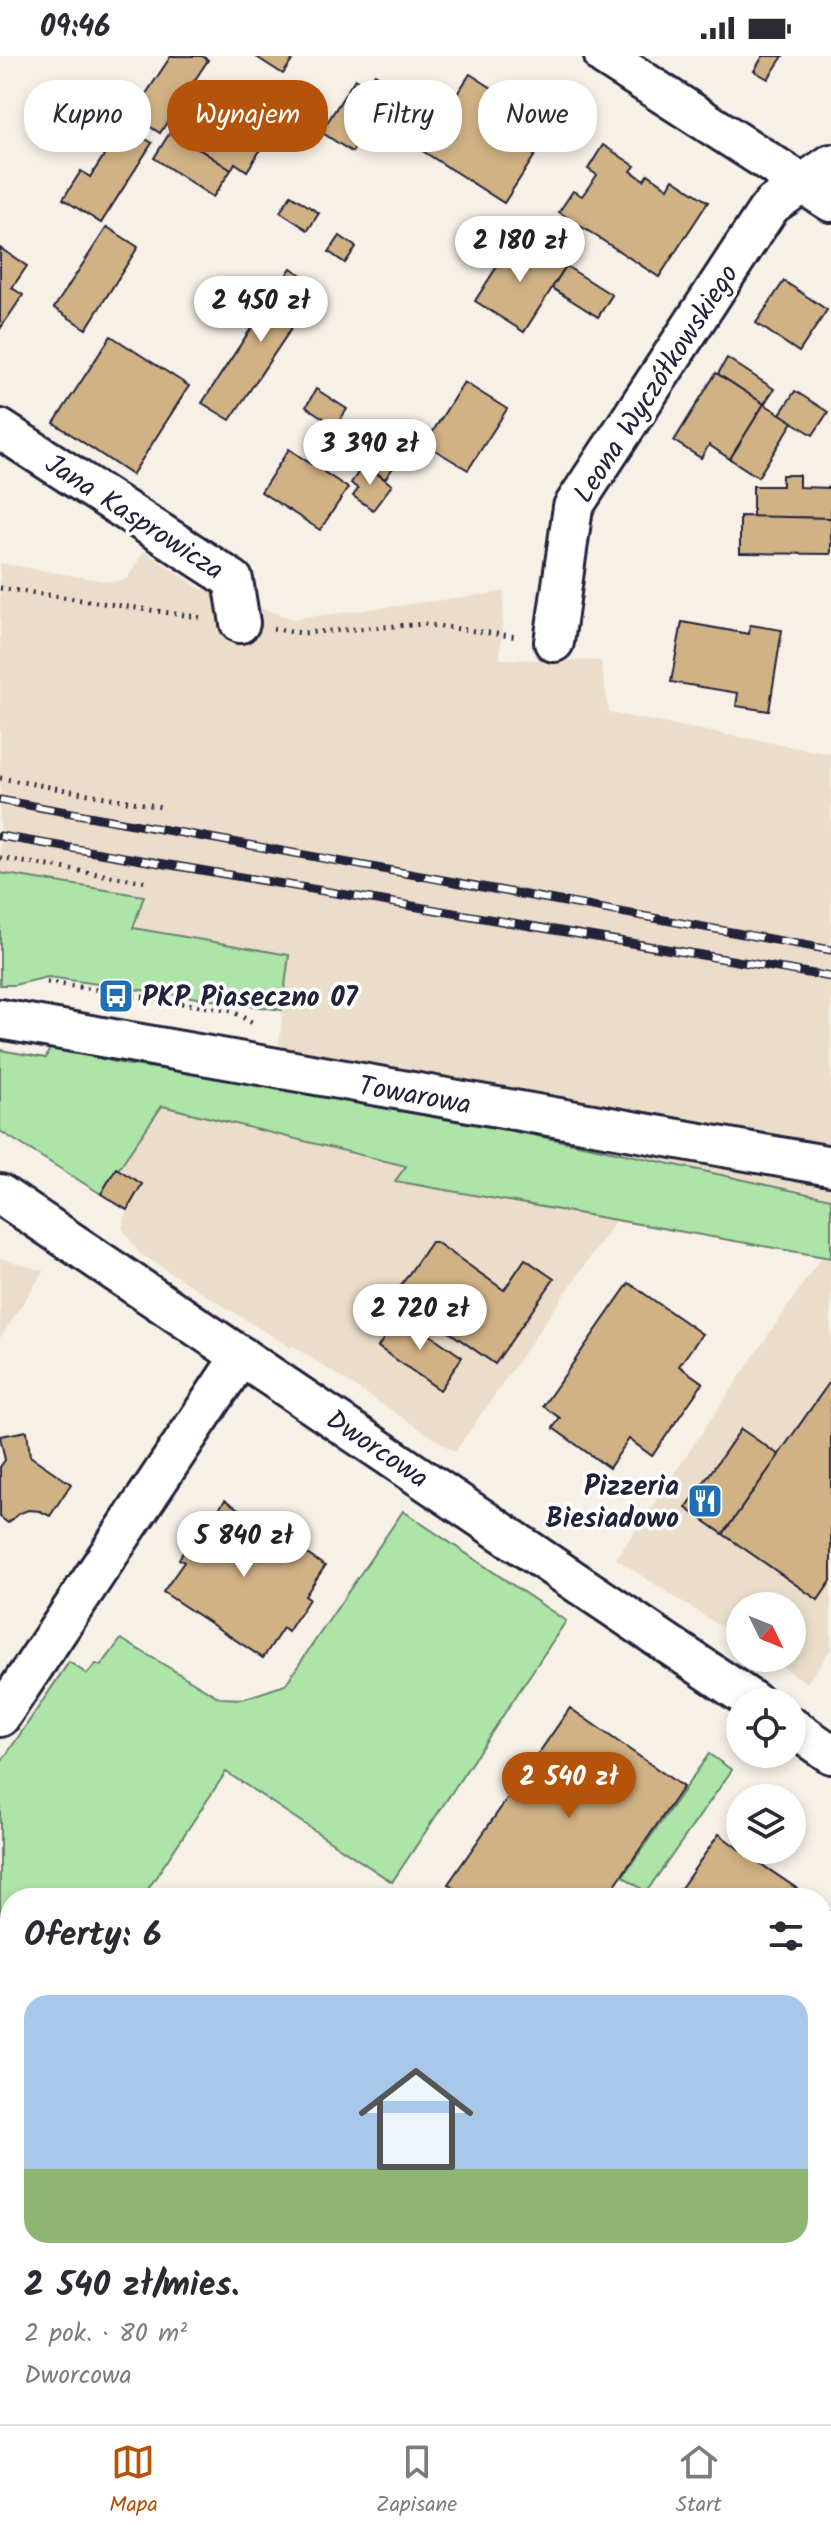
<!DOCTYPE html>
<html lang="pl">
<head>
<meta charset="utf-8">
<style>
  body { margin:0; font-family:Kalam,sans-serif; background:#f7f7f7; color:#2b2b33; height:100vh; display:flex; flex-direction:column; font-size:30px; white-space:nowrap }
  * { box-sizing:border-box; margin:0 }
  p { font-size:26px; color:#7c7c81 }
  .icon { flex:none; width:44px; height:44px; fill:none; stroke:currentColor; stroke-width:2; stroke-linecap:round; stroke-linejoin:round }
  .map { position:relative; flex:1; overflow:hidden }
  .side { position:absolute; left:0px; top:1832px; width:832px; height:536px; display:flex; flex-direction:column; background:#fff; border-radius:32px 32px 0 0; box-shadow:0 4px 12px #0003 }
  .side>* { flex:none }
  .top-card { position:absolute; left:24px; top:24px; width:784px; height:72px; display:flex; gap:16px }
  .needle { width:52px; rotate:133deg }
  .buttons { position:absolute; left:726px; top:1536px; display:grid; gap:16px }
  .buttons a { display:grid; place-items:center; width:80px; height:80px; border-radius:50%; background:#fff; box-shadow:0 4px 12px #0003; font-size:40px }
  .price { position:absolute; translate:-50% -68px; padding:0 18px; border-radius:28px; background:#fff; color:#222; font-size:26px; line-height:52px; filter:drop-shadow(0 2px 4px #0008) }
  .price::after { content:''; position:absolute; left:50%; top:48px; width:24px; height:18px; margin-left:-12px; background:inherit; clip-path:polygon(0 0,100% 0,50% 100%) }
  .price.on { background:#b45309; color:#fff }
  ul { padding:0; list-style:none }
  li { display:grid; align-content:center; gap:16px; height:424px; padding:0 24px }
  li span { display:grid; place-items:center; height:248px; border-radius:24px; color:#555 }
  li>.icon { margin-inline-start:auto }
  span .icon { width:144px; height:144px; fill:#fffc; stroke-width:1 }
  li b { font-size:34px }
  h2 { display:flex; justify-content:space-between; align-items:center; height:96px; padding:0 24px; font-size:34px }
  .chip { padding:0 28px; border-radius:32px; background:#fff; box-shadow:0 4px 12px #0003; font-size:28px; line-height:72px }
  .chip.on { background:#b45309; color:#fff }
  .status { display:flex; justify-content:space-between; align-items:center; height:56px; padding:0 40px; background:#fff; direction:ltr }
  .status svg { height:22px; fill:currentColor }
  .menu { display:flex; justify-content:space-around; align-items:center; height:112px; border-top:2px solid #e1e1e2; background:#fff; font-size:22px; color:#7c7c81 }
  .menu a { display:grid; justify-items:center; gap:4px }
  .menu .on { color:#b45309 }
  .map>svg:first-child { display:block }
</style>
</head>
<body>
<div class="status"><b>09:46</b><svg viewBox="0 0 49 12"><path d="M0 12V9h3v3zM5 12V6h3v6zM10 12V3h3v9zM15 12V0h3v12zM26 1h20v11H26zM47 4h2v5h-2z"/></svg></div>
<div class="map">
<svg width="831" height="2368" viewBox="0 0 831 2368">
  <rect width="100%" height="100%" fill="#f6f0e7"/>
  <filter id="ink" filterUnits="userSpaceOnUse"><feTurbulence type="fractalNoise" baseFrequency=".0125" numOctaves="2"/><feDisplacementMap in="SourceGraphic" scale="16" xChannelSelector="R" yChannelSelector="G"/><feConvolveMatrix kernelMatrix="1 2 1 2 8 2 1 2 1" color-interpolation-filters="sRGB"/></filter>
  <g filter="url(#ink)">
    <g fill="#ebddca">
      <path d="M144,495L199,532L293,563L504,536L500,603L601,605L609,657L831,698V1143L602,1093L275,1028L289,899L132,872L143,839L0,817V507L110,526L127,523Z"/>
      <path d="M161,1050L407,1110L396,1125L616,1164L455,1396L293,1290L291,1292L139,1197L122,1172L127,1154L142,1128L116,1113Z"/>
      <path d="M822,1200L831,1202V1593L807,1627L769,1602H792V1550H740V1583L616,1503Z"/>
      <path d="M0,1202L44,1215L0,1282Z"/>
    </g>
    <g fill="#ade4a7" stroke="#688371" stroke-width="2">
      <path d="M0,817L144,840L133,872L289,899L282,954L48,921L14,929H0Z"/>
      <path d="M50,991L124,1008L275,1028L602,1093L831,1143V1202L395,1125L406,1110L162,1050L101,1138L0,1075V994L46,1002Z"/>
      <path d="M403,1455L566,1565L392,1826L226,1716L142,1842H10V1939L0,1933V1708L69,1606L87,1618L96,1608L101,1610L121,1583L220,1642L243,1643L285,1629Z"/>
      <path d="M709,1698L732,1714L646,1836L623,1820Z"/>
    </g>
    <g fill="#d1b285" stroke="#22223b" stroke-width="2">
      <path d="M171,0H202L208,4L160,77L132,59Z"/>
      <path d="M255,0H295L283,18Z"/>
      <path d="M763,0H783L768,23L754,15Z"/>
      <path d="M375,18L394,31L352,96L321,76L355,23L367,31Z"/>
      <path d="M470,18L553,71L504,147L421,94Z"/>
      <path d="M204,25L263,64L254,77L266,85L247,115L235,107L231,114L171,75Z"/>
      <path d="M124,69L152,87L101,167L63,143L81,115L90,121Z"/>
      <path d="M171,75L231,114L213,141L154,102Z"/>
      <path d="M603,89L635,110L631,115L644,124L648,118L668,132L673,123L708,146L659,221L559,156L573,135L582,140L597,119L588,113Z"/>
      <path d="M291,139L319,157L308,174L280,156Z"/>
      <path d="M107,171L138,191L86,273L54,252Z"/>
      <path d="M517,179L566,210L524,276L475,245Z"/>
      <path d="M340,180L356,191L345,207L329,196Z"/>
      <path d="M0,192L27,210L12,232L23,239L0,273Z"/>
      <path d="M566,210L612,239L598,261L552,232Z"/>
      <path d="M291,212L319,231L230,364L202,347Z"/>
      <path d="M784,225L827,254L799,296L756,267Z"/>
      <path d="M111,280L189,330L132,419L54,367Z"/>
      <path d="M727,302L774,333L764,348L718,318Z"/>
      <path d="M716,317L764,348L730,403L709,389L701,402L674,385Z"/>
      <path d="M464,326L507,353L468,414L425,388Z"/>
      <path d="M316,333L347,353L336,370L306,351Z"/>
      <path d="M795,335L828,356L813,379L780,358Z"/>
      <path d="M764,348L793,366L758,421L730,403Z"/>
      <path d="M384,381L404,396L385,423L364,408Z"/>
      <path d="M289,393L311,408L313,405L326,413L324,416L348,432L320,474L261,436Z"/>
      <path d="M364,408L392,429L373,454L353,440L358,433L351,427Z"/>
      <path d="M782,419H799V431L831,432V462L753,461V430H782Z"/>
      <path d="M740,460L831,462V498L740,497Z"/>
      <path d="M682,566L749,578L750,569L782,574L769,655L736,650L738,637L671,626Z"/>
      <path d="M116,1112L142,1128L127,1154L101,1138Z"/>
      <path d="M431,1186H436L504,1234L525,1203L554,1223L495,1308L395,1238Z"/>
      <path d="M629,1227L702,1278L679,1310L703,1327L652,1400L629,1383L609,1412L553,1372L560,1362L543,1350Z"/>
      <path d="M400,1258L462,1301L440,1334L378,1291Z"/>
      <path d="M831,1324V1525L818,1544L723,1478Z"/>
      <path d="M741,1373L779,1399L723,1478L686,1452Z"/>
      <path d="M27,1375L30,1400L71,1428L50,1460L40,1455L28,1454L18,1458L8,1467L0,1461V1411L5,1404L0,1380Z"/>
      <path d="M225,1444L325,1510L305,1540L309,1543L288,1576L283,1572L263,1602L163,1536L184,1506L179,1503L200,1470L205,1473Z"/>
      <path d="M570,1652L683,1731L606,1842H468L448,1828Z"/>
      <path d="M719,1778L740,1794L811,1842H674Z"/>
      <path d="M822,1850L831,1856V1964L822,1958Z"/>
      <path d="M1,2074L10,2080V2154L0,2147Z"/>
      <path d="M10,2273V2340L0,2354V2278L5,2281Z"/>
      <path d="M822,2282L831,2288V2368H740L747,2358H822Z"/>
    </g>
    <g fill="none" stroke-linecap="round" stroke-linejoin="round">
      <defs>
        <g id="minor">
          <path d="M604,0L831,146"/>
          <path d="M0,373L233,524L240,567"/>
          <path d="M554,586L573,451L767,155L773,148L831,108"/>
          <path d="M0,963L831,1110"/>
          <path d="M0,1138L754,1646"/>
          <path d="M0,1661L241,1300"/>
          <path d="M792,1671L831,1698"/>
          <path d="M0,1974L10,1981"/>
          <path d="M822,2168L831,2155"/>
          <path d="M563,2358L577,2368"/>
          <path d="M681,2368L688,2358"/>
        </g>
      </defs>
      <use href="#minor" stroke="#22223b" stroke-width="44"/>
      <g stroke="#22223b" stroke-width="5" stroke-dasharray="2 6" stroke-linecap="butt">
        <path d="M0,532L204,562"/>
        <path d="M273,573L302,577L424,568L518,581"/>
        <path d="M0,722L161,751"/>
        <path d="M0,802L147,826"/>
        <path d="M47,926L232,955L253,967"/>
      </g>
      <use href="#minor" stroke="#fff" stroke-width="38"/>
      <defs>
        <g id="rail">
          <path d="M0,744L831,894"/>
          <path d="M0,780L831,921"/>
        </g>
      </defs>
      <use href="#rail" stroke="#22223b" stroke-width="9"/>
      <use href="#rail" stroke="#fff" stroke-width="6" stroke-dasharray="18" stroke-linecap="butt"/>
    </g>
  </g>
  <defs>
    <symbol id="bus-square" viewBox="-11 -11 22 22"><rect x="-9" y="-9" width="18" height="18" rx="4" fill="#1f6fb2" stroke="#fff"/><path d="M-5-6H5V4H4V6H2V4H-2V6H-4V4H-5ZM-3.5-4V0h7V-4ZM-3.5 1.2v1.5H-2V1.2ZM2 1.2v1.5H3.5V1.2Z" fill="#fff"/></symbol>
    <symbol id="restaurant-square" viewBox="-11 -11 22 22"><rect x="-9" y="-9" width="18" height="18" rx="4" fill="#1f6fb2" stroke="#fff"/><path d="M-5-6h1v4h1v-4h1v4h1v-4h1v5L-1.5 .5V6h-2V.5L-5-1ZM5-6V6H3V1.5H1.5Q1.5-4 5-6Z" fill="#fff"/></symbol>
  </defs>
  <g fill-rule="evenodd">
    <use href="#bus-square" x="96" y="920" width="40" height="40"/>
    <use href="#restaurant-square" x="685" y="1425" width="40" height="40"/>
  </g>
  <g text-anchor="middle" stroke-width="7" stroke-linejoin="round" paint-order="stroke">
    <g font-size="28" fill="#22223b" stroke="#fff">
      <text transform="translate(655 327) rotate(-57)" y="10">Leona Wyczółkowskiego</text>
      <text transform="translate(135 460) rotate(33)" y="10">Jana Kasprowicza</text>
      <text transform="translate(415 1038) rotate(10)" y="10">Towarowa</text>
      <text transform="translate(378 1392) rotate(34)" y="10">Dworcowa</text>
    </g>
    <g font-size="28" font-weight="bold" fill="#22223b" stroke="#fff" text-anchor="start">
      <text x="142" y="950">PKP Piaseczno 07</text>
      <text x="679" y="1439" text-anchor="end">Pizzeria<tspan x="679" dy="32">Biesiadowo</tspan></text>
    </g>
  </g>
</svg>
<div class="buttons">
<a><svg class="needle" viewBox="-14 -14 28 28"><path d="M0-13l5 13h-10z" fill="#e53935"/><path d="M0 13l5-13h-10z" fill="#7c7c81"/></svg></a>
<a><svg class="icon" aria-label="locate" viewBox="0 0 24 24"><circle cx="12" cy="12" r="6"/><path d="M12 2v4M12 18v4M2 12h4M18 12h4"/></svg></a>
<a><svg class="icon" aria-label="layers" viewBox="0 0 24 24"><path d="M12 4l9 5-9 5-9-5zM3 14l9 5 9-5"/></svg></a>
</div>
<b class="price" style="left:520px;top:228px">2 180 zł</b>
<b class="price" style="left:261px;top:288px">2 450 zł</b>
<b class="price" style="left:370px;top:431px">3 390 zł</b>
<b class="price" style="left:420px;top:1296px">2 720 zł</b>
<b class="price" style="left:244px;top:1523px">5 840 zł</b>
<b class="price on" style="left:569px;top:1764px">2 540 zł</b>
<div class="top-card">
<a class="chip">Kupno</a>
<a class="chip on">Wynajem</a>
<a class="chip">Filtry</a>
<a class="chip">Nowe</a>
</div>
<section class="side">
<h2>Oferty: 6<svg class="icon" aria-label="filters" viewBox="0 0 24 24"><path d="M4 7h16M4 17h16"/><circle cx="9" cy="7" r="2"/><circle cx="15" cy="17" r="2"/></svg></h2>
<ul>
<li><span style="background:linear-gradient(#a9c7e8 70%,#8fb573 0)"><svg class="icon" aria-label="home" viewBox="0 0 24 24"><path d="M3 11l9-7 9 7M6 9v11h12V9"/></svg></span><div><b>2 540 zł/mies.</b><p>2 pok. · 80 m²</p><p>Dworcowa</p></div></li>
</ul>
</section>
</div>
<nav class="menu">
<a class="on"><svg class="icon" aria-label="map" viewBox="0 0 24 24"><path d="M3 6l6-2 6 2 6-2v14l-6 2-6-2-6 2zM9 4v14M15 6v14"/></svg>Mapa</a>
<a><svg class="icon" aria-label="saved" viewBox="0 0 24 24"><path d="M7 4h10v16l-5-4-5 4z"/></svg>Zapisane</a>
<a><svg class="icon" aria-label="home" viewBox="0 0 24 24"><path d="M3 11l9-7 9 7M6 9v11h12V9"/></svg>Start</a>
</nav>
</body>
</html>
